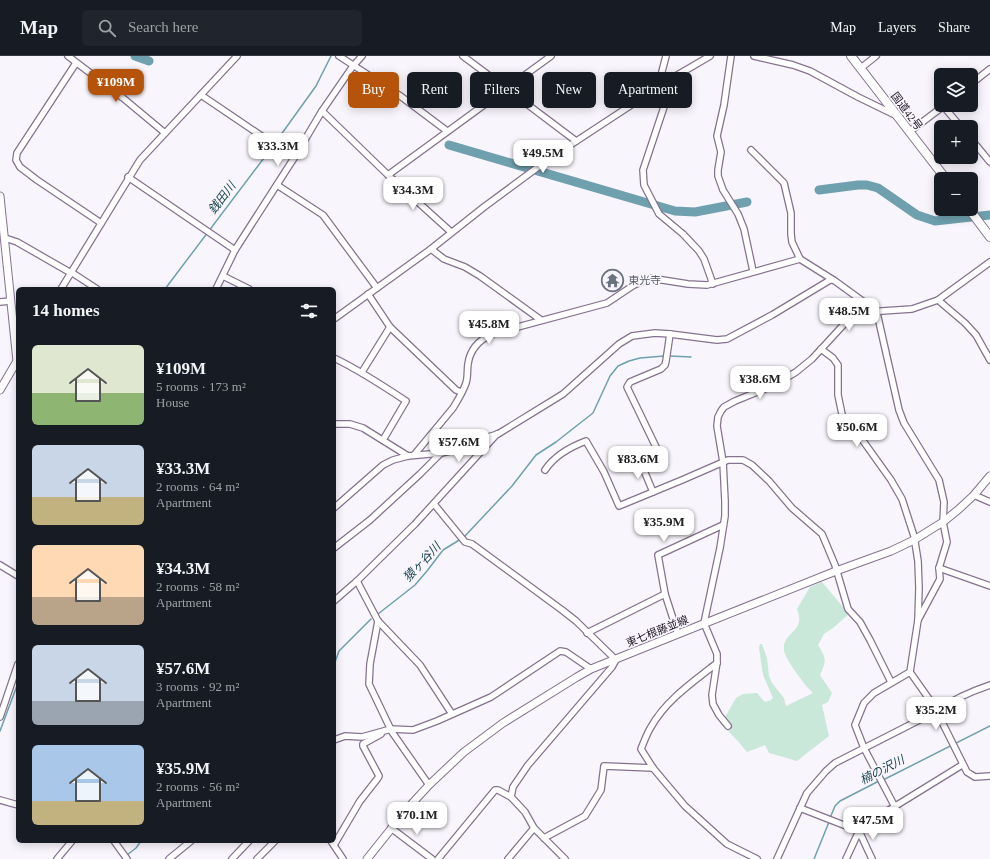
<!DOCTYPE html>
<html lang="en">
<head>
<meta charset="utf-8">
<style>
  body { margin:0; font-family:"Times New Roman","Noto Sans JP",serif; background:#20242c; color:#f1f3f6; height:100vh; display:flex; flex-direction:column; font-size:15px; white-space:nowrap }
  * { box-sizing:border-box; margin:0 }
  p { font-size:13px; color:#9ea1a6 }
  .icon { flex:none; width:22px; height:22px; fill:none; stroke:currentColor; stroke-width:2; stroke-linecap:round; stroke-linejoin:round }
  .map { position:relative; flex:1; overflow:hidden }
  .side { position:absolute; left:16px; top:231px; width:320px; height:556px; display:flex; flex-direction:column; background:#171b24; border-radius:6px; box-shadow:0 2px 10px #0003 }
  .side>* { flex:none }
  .guide { position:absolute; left:348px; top:16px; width:380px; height:36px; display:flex; gap:8px }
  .buttons { position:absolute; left:934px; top:12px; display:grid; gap:8px }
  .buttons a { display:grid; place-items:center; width:44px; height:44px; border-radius:6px; background:#171b24; box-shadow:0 2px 10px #0003; font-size:20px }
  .price { position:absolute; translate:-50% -34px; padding:0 9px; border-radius:8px; background:#fff; color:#222; font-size:13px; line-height:26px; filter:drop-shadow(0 1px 2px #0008) }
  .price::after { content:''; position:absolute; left:50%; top:24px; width:12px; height:9px; margin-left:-6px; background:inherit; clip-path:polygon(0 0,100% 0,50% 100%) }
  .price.on { background:#b45309; color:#fff }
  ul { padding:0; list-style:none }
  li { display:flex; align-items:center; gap:12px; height:100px; padding:0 16px }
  li span { display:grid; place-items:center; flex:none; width:112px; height:80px; border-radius:6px; color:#555 }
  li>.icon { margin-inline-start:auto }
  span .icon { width:48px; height:48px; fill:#fffc; stroke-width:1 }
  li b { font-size:17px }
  h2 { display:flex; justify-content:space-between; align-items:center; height:48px; padding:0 16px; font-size:17px }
  .chip { padding:0 14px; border-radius:6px; background:#171b24; box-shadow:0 2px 10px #0003; font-size:14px; line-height:36px }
  .chip.on { background:#b45309; color:#fff }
  header { display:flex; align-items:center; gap:24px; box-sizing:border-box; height:56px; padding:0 20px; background:#171b24; border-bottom:1px solid #363941 }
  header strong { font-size:19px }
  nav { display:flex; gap:22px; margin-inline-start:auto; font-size:14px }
  .search { width:280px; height:36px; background:#20242c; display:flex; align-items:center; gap:10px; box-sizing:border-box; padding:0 14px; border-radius:6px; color:#9ea1a6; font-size:15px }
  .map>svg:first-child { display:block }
</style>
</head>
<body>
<header>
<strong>Map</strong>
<div class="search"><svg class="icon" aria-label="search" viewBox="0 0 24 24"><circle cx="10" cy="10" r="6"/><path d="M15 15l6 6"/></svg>Search here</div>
<nav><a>Map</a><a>Layers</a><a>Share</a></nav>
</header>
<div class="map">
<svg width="990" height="803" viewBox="0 0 990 803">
  <rect width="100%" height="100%" fill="#f9f5fc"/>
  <path fill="#c9e8d9" d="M822,526L849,558L833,572L824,578L818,589C826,602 827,604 820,619L832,637L828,646L822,649L829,680L797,705L769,697L765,689L747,696L736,683L721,668L736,642L743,638L757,637L765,646L771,644L773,642L763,619L759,592L760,588H762L767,602L769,620L772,627L784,642L786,650L813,637L808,632C802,625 788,606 785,598C779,581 798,577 799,565C800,562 798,556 797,553L810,531Z"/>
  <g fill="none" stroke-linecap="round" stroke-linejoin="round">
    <g stroke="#6fa0ae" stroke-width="1.5">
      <path d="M275,87L316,30L331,0"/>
      <path d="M165,233L273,90"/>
      <path d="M670,300L691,301"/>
      <path d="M465,480L512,430L536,399L556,386L593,357L610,320L618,310L629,305L640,302L664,300"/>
      <path d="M378,558L415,529L427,515L443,494L461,483"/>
      <path d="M334,609L339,595L371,563"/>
      <path d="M0,675L18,627"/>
      <path d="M883,724L990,670"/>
      <path d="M830,762L835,750L840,745L879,725"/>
      <path d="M127,799L136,792L141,785"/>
      <path d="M814,803L829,766"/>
    </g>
    <g stroke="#6fa0ae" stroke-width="9">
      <path d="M135,0L149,5"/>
      <path d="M449,89L675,155L695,156L747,146"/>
      <path d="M819,134L858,129H867L878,132L917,159L935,165L990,159"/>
    </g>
    <defs>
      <g id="minor">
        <path d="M68,0L123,42L165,77"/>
        <path d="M339,0L399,39L447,75"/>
        <path d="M463,0L576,85"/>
        <path d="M731,0L724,49L717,80L721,96L718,114V120L723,134L738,158L744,173L753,215"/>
        <path d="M754,0L793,9L810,15L858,41L895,59"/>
        <path d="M76,7L17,97L16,104L20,111L37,124L101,167"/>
        <path d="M861,12L876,0"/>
        <path d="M674,21L643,114L644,129L659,158L683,178L699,195L704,203L713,228"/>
        <path d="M971,28L990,13"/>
        <path d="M658,31L666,0"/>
        <path d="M201,39L294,102"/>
        <path d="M943,50L961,71"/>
        <path d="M322,55L388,119L451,176"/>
        <path d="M909,76L945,49"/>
        <path d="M971,83L990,106"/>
        <path d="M751,94L784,127L791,157V178L792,186L800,203L835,225L868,249L877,257L899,354L904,367L939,424L944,446L943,466L947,486L939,512L940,523L918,564"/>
        <path d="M388,119L551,0"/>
        <path d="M128,121L235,194"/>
        <path d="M277,129L323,159L377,232"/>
        <path d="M5,182L17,186L71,217"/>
        <path d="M431,193L444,203L465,211L480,220L541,264"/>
        <path d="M71,216L97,233"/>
        <path d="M223,220L249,233"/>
        <path d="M61,233L140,104L237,0"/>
        <path d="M216,233L235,194L294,102L322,55L353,10L362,0"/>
        <path d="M368,238L390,271L456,334L461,336"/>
        <path d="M938,244L965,267L976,279L990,304"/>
        <path d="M0,246L10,245"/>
        <path d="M334,263L431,193L484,151L549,103L674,21L710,0"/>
        <path d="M821,293L833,302L838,309V339L843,363L861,382L891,424L902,443L914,480L918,505L919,532L918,564L910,616L934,650L967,716L975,721L990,720"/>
        <path d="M334,302C359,314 382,329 406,345L383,384"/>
        <path d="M362,316L390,271"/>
        <path d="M334,368H350L363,372L408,400"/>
        <path d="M414,399L453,352C458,344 463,336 466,327C468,321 467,315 468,308C470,293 479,284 492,278L607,247L634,229L650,222L688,228L707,229L800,203"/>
        <path d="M545,414C555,399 570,391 586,385L604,416L619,450L682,424L728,404H743L752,409L769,425L792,452L822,478L835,509L848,553L860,566L870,584L891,626"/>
        <path d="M653,436L640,405L656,395V391L627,331L630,326L661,313L665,309L666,305L670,278"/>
        <path d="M974,439L990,446"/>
        <path d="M434,448L465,486L472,488L562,554L576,565L616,604L612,611L528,709L513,731L511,741L525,756L534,772L565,803"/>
        <path d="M334,452L383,409L393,404L408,400L441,397L464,392L488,381L498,378L563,338L619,288L632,280L655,277L670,278L717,284L727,283L772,259L830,224H833"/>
        <path d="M334,492L370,464L420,418L441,397"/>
        <path d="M0,509L18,520"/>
        <path d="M939,512L990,530"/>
        <path d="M357,525L378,565L420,609L452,658"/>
        <path d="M334,545L357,525L415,468L497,378"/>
        <path d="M378,565L370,608L369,628L392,676L429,729"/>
        <path d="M587,577L665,538"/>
        <path d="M678,578L665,538L658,499L723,469"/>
        <path d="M717,607C693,626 666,644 651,671C647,677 644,686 641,693L653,712L685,750L727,788L757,803"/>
        <path d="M0,661L18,608"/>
        <path d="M728,670L719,659L713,648L712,639L717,606V598L704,567L720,492L725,460V445L723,406L717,370L718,361L721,355L724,351L735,345L772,330L796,316L812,303L847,265L857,259L867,256L912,253L938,244L990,206"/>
        <path d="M334,684L345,680L362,681L391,673L413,674L437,665L491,641L560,595L566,596L591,613"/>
        <path d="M0,744L18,749"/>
        <path d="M895,751L864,692L855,669L864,647L874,637L910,616"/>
        <path d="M800,752L859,775L872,803"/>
        <path d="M391,772L432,803"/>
        <path d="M544,782L585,760L601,734L604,710L653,712"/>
        <path d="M114,785L127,803"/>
        <path d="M331,785L343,803"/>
        <path d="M334,789L360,745L378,722L379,720L363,690V688L381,678"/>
        <path d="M57,803L72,785"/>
        <path d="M169,803L191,785"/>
        <path d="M232,803L249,785"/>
        <path d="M257,803L275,785"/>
        <path d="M438,803L495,734H498L511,741"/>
        <path d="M508,803L534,772"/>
        <path d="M777,803L807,737L826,715L835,707L937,655C952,644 972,635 990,629"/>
        <path d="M846,803L859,775L876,762L962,709"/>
      </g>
      <g id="major">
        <path d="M0,140L17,305L0,334"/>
        <path d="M367,803L407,753L429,729L464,696L503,667L577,621L591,613L678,578L836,515L891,495L914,484L943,466L959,453L974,439L990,420"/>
      </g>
      <g id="highway">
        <path d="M851,0L946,123"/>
        <path d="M969,153L990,181"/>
      </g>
    </defs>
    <use href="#minor" stroke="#85728e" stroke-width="8"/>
    <use href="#major" stroke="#85728e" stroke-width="9"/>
    <use href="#highway" stroke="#85728e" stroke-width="10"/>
    <use href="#minor" stroke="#fff" stroke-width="5.5"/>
    <use href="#major" stroke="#fff" stroke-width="7"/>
    <use href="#highway" stroke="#fff" stroke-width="8"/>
  </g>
  <defs>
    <symbol id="temple-ring" viewBox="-11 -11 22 22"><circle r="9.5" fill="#f9f5fc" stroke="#6b7280" stroke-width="1.5"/><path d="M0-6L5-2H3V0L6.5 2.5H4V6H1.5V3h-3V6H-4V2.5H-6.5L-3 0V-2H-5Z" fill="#6b7280"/></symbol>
  </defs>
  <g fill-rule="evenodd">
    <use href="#temple-ring" x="600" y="212" width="25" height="25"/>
  </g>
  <g text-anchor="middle" stroke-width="3.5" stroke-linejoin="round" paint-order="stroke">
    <g font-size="11" fill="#211a25" stroke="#f9f5fc">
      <text transform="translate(907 55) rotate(53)" y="4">国道42号</text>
      <text transform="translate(657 575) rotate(-22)" y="4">東七根藤並線</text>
    </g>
    <g font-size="11" fill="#5b616d" stroke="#f9f5fc" text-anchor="start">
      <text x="628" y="228">東光寺</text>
    </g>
    <g font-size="12" font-style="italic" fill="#194651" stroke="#f9f5fc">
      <text transform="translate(222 142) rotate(-53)" y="4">銭田川</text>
      <text transform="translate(422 506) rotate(-47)" y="4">猿ヶ谷川</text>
      <text transform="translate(882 714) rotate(-27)" y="4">楠の沢川</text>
    </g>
  </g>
</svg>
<div class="buttons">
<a><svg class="icon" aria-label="layers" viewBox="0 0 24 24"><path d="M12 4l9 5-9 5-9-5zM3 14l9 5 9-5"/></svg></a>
<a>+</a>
<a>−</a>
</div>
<b class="price on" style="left:116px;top:47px">¥109M</b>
<b class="price" style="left:278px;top:111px">¥33.3M</b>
<b class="price" style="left:543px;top:118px">¥49.5M</b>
<b class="price" style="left:413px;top:155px">¥34.3M</b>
<b class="price" style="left:849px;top:276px">¥48.5M</b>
<b class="price" style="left:489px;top:289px">¥45.8M</b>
<b class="price" style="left:760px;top:344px">¥38.6M</b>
<b class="price" style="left:857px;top:392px">¥50.6M</b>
<b class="price" style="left:459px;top:407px">¥57.6M</b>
<b class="price" style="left:638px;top:424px">¥83.6M</b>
<b class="price" style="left:664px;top:487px">¥35.9M</b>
<b class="price" style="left:936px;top:675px">¥35.2M</b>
<b class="price" style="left:417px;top:780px">¥70.1M</b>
<b class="price" style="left:873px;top:785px">¥47.5M</b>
<div class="guide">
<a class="chip on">Buy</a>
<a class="chip">Rent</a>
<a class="chip">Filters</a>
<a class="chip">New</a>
<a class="chip">Apartment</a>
</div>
<section class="side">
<h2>14 homes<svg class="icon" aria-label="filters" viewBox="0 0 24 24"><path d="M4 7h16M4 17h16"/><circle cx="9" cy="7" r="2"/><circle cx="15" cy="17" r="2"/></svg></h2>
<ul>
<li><span style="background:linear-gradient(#dfe7d0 60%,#8fb573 0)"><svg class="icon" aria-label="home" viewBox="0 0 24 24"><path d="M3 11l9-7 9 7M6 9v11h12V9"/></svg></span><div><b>¥109M</b><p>5 rooms · 173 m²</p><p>House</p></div></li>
<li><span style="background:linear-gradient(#c9d6e8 65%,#c2b280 0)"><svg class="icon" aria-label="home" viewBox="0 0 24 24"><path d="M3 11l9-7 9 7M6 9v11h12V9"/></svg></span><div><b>¥33.3M</b><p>2 rooms · 64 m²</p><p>Apartment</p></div></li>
<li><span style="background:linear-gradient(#ffd9b3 65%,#b9a48a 0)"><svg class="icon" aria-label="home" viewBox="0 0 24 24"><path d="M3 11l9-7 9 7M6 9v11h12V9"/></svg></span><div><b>¥34.3M</b><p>2 rooms · 58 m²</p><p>Apartment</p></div></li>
<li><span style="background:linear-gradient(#c9d6e8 70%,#9aa5b1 0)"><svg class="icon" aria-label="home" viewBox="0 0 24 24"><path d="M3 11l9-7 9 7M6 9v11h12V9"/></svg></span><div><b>¥57.6M</b><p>3 rooms · 92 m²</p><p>Apartment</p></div></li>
<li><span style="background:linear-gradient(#a9c7e8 70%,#c2b280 0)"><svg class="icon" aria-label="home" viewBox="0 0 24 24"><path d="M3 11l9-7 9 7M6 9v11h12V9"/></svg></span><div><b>¥35.9M</b><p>2 rooms · 56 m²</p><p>Apartment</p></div></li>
</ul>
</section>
</div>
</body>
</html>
